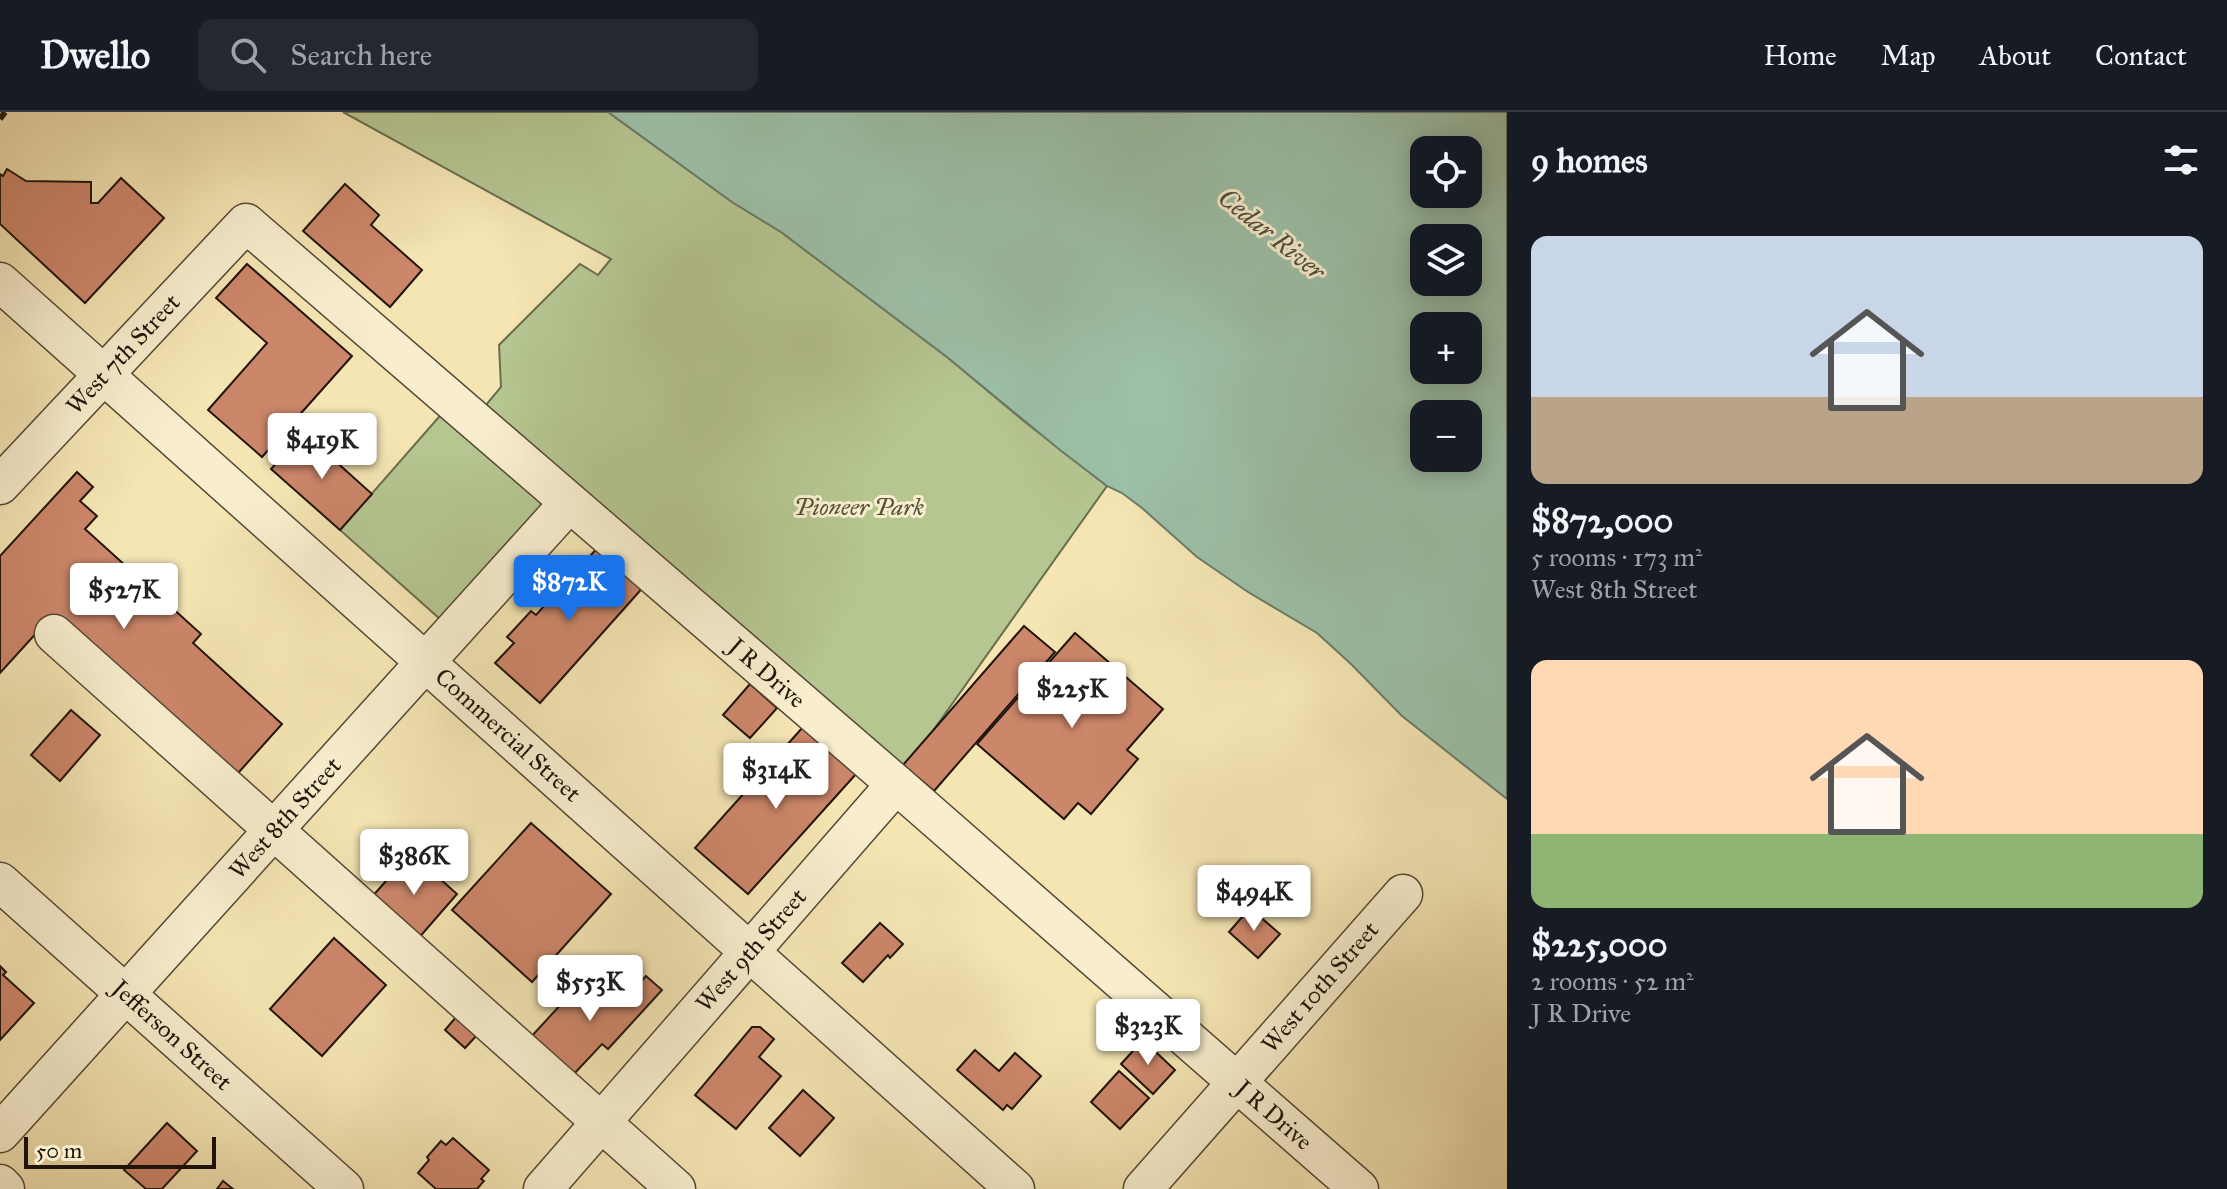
<!DOCTYPE html>
<html lang="en">
<head>
<meta charset="utf-8">
<style>
  body { margin:0; font-family:"IM FELL Great Primer",serif; background:#242831; color:#f1f3f6; height:100vh; display:flex; flex-direction:column; font-size:30px; white-space:nowrap }
  * { box-sizing:border-box; margin:0 }
  p { font-size:26px; color:#9ea1a6 }
  .icon { flex:none; width:44px; height:44px; fill:none; stroke:currentColor; stroke-width:2; stroke-linecap:round; stroke-linejoin:round }
  .map { position:relative; flex:1; overflow:hidden }
  .side { display:flex; flex-direction:column; background:#171b24; width:720px }
  .side>* { flex:none }
  .tools { position:absolute; left:1410px; top:24px; display:grid; gap:16px }
  .tools a { display:grid; place-items:center; width:72px; height:72px; border-radius:16px; background:#171b24; box-shadow:0 4px 20px #0003; font-size:40px }
  .scale { position:absolute; left:24px; bottom:20px; width:192px; box-sizing:border-box; padding-left:8px; border:4px solid #20140c; border-top:0; font-size:22px; line-height:28px; white-space:nowrap; color:#20140c; -webkit-text-stroke:6px #f8eece; paint-order:stroke }
  .price { position:absolute; translate:-50% -68px; padding:0 18px; border-radius:8px; background:#fff; color:#222; font-size:26px; line-height:52px; filter:drop-shadow(0 2px 4px #0008) }
  .price::after { content:''; position:absolute; left:50%; top:48px; width:24px; height:18px; margin-left:-12px; background:inherit; clip-path:polygon(0 0,100% 0,50% 100%) }
  .price.current { background:#1a73e8; color:#fff }
  ul { padding:0; list-style:none }
  li { display:grid; align-content:center; gap:16px; height:424px; padding:0 24px }
  li span { display:grid; place-items:center; height:248px; border-radius:16px; color:#555 }
  li>.icon { margin-inline-start:auto }
  span .icon { width:144px; height:144px; fill:#fffc; stroke-width:1 }
  li b { font-size:34px }
  h2 { display:flex; justify-content:space-between; align-items:center; height:96px; padding:0 24px; font-size:34px }
  header { display:flex; align-items:center; gap:48px; box-sizing:border-box; height:112px; padding:0 40px; background:#171b24; border-bottom:2px solid #363941 }
  header strong { font-size:38px }
  nav { display:flex; gap:44px; margin-inline-start:auto; font-size:28px }
  .search { width:560px; height:72px; background:#242831; display:flex; align-items:center; gap:20px; box-sizing:border-box; padding:0 28px; border-radius:16px; color:#9ea1a6; font-size:30px }
  main { display:flex; flex:1; min-height:0 }
  .map>svg:first-child { display:block }
</style>
</head>
<body>
<header>
<strong>Dwello</strong>
<div class="search"><svg class="icon" aria-label="search" viewBox="0 0 24 24"><circle cx="10" cy="10" r="6"/><path d="M15 15l6 6"/></svg>Search here</div>
<nav><a>Home</a><a>Map</a><a>About</a><a>Contact</a></nav>
</header>
<main>
<div class="map">
<svg width="1507" height="1077" viewBox="0 0 1507 1077">
  <rect width="100%" height="100%" fill="#f4e5b3"/>
  <filter id="stains"><feTurbulence type="fractalNoise" baseFrequency=".0025" numOctaves="4"/><feColorMatrix values="0 0 0 0 .2 0 0 0 0 .09 0 0 0 0 .02 0 0 0 .5 -.17"/></filter>
  <radialGradient id="worn" r=".72"><stop offset=".6" stop-color="#630" stop-opacity="0"/><stop offset="1" stop-color="#630" stop-opacity=".3"/></radialGradient>
  <g fill="#b5c691" stroke="#6a6d4e" stroke-width="2">
    <path d="M343,0H608L732,90L781,120L813,144L947,245L1025,310L1107,374L903,661L481,299L501,275L499,233L580,152L598,163L611,147Z"/>
    <path d="M445,298L542,380V391L537,402L440,507L340,418Z"/>
  </g>
  <path fill="#9cc0a8" stroke="#6a7b6a" stroke-width="2" fill-rule="evenodd" d="M608,0H1507V687L1402,604L1351,552L1317,521L1248,480L1197,445L1142,396L1122,381L1107,374L1060,338L947,245L781,120L732,90ZM1424,38H1468V82H1424ZM1424,126H1468V170H1424ZM1424,214H1468V258H1424ZM1424,302H1468V346H1424Z"/>
  <g fill="#cc866a" stroke="#20140c" stroke-width="2">
    <path d="M7,57L26,69L91,70V91H98L121,66L164,106L85,191L0,112V62L3,64Z"/>
    <path d="M345,72L379,103L371,113L422,158L390,195L303,119Z"/>
    <path d="M247,152L352,244L262,345L208,298L267,231L216,186Z"/>
    <path d="M304,321L372,382L340,418L271,357Z"/>
    <path d="M77,360L93,375L80,389L97,404L85,417L201,522L193,531L282,612L231,669L50,506L0,561V444Z"/>
    <path d="M601,432L646,472L540,591L495,551L514,531L507,525L531,499L536,503Z"/>
    <path d="M1024,514L1055,540L934,679L903,653Z"/>
    <path d="M1075,521L1163,597L1127,638L1138,647L1091,702L1078,691L1064,707L977,632Z"/>
    <path d="M750,572L777,596L750,626L723,603Z"/>
    <path d="M71,598L100,623L60,669L31,643Z"/>
    <path d="M803,615L856,662L748,782L695,736Z"/>
    <path d="M531,711L611,782L532,870L452,798Z"/>
    <path d="M411,741L457,782L417,828L370,787Z"/>
    <path d="M1250,796L1280,822L1258,846L1229,820Z"/>
    <path d="M880,811L903,832L890,846L888,843L863,870L842,851Z"/>
    <path d="M334,826L386,873L322,944L270,897Z"/>
    <path d="M0,854L6,860L3,863L34,891L0,928Z"/>
    <path d="M646,864L662,878L608,937L602,932L572,964L530,926L586,865L618,894Z"/>
    <path d="M457,904L478,922L465,936L445,918Z"/>
    <path d="M752,915H760L774,927L759,945L781,964L736,1017L695,983Z"/>
    <path d="M1143,928L1175,958L1153,982L1121,952Z"/>
    <path d="M975,938L999,959L1015,941L1041,964L1012,997L1007,993L1003,998L957,958Z"/>
    <path d="M1119,959L1149,986L1120,1017L1091,990Z"/>
    <path d="M803,978L834,1006L800,1044L769,1016Z"/>
    <path d="M167,1011L197,1039L162,1077H146L124,1058Z"/>
    <path d="M453,1026L489,1058L481,1067L484,1069L477,1077H436L418,1061L429,1048L427,1045L441,1029L446,1033Z"/>
    <path d="M223,1069L233,1077H217Z"/>
  </g>
  <g fill="none" stroke-linecap="round" stroke-linejoin="round">
    <defs>
      <g id="minor">
        <path d="M0,170L1015,1077"/>
        <path d="M0,373L246,111L896,672L1359,1077"/>
        <path d="M54,522L676,1077"/>
        <path d="M0,770L344,1077"/>
        <path d="M0,1021L569,391"/>
        <path d="M0,1072L5,1077"/>
        <path d="M543,1077L896,672"/>
        <path d="M1143,1077L1403,782"/>
      </g>
    </defs>
    <use href="#minor" stroke="#554836" stroke-width="41"/>
    <use href="#minor" stroke="#f8eece" stroke-width="38"/>
    <path stroke="#20140c" stroke-width="6" stroke-dasharray="14 14" stroke-linecap="butt" d="M0,7L5,0"/>
  </g>
  <g text-anchor="middle" stroke-width="6" stroke-linejoin="round" paint-order="stroke">
    <g font-size="24" fill="#20140c" stroke="#f8eece">
      <text transform="translate(123 242) rotate(-47)" y="8">West 7th Street</text>
      <text transform="translate(767 561) rotate(41)" y="8">J R Drive</text>
      <text transform="translate(508 623) rotate(42)" y="8">Commercial Street</text>
      <text transform="translate(285 706) rotate(-48)" y="8">West 8th Street</text>
      <text transform="translate(751 838) rotate(-49)" y="8">West 9th Street</text>
      <text transform="translate(1320 875) rotate(-49)" y="8">West 10th Street</text>
      <text transform="translate(172 923) rotate(42)" y="8">Jefferson Street</text>
      <text transform="translate(1274 1003) rotate(41)" y="8">J R Drive</text>
    </g>
    <g font-size="24" font-style="italic" fill="#54523b" stroke="#f8eece">
      <text x="859" y="403">Pioneer Park</text>
    </g>
    <g font-size="26" font-style="italic" fill="#4b5043" stroke="#f8eece">
      <text transform="translate(1272 122) rotate(39)" y="9">Cedar River</text>
    </g>
  </g>
  <rect width="100%" height="100%" filter="url(#stains)"/>
  <rect width="100%" height="100%" fill="url(#worn)"/>
</svg>
<div class="tools">
<a><svg class="icon" aria-label="locate" viewBox="0 0 24 24"><circle cx="12" cy="12" r="6"/><path d="M12 2v4M12 18v4M2 12h4M18 12h4"/></svg></a>
<a><svg class="icon" aria-label="layers" viewBox="0 0 24 24"><path d="M12 4l9 5-9 5-9-5zM3 14l9 5 9-5"/></svg></a>
<a>+</a>
<a>−</a>
</div>
<div class="scale">50 m</div>
<b class="price" style="left:322px;top:369px">$419K</b>
<b class="price current" style="left:569px;top:511px">$872K</b>
<b class="price" style="left:124px;top:519px">$527K</b>
<b class="price" style="left:1072px;top:618px">$225K</b>
<b class="price" style="left:776px;top:699px">$314K</b>
<b class="price" style="left:414px;top:785px">$386K</b>
<b class="price" style="left:1254px;top:821px">$494K</b>
<b class="price" style="left:590px;top:911px">$553K</b>
<b class="price" style="left:1148px;top:955px">$323K</b>
</div>
<section class="side">
<h2>9 homes<svg class="icon" aria-label="filters" viewBox="0 0 24 24"><path d="M4 7h16M4 17h16"/><circle cx="9" cy="7" r="2"/><circle cx="15" cy="17" r="2"/></svg></h2>
<ul>
<li><span style="background:linear-gradient(#c9d6e8 65%,#b9a48a 0)"><svg class="icon" aria-label="home" viewBox="0 0 24 24"><path d="M3 11l9-7 9 7M6 9v11h12V9"/></svg></span><div><b>$872,000</b><p>5 rooms · 173 m²</p><p>West 8th Street</p></div></li>
<li><span style="background:linear-gradient(#ffd9b3 70%,#8fb573 0)"><svg class="icon" aria-label="home" viewBox="0 0 24 24"><path d="M3 11l9-7 9 7M6 9v11h12V9"/></svg></span><div><b>$225,000</b><p>2 rooms · 52 m²</p><p>J R Drive</p></div></li>
</ul>
</section>
</main>
</body>
</html>
